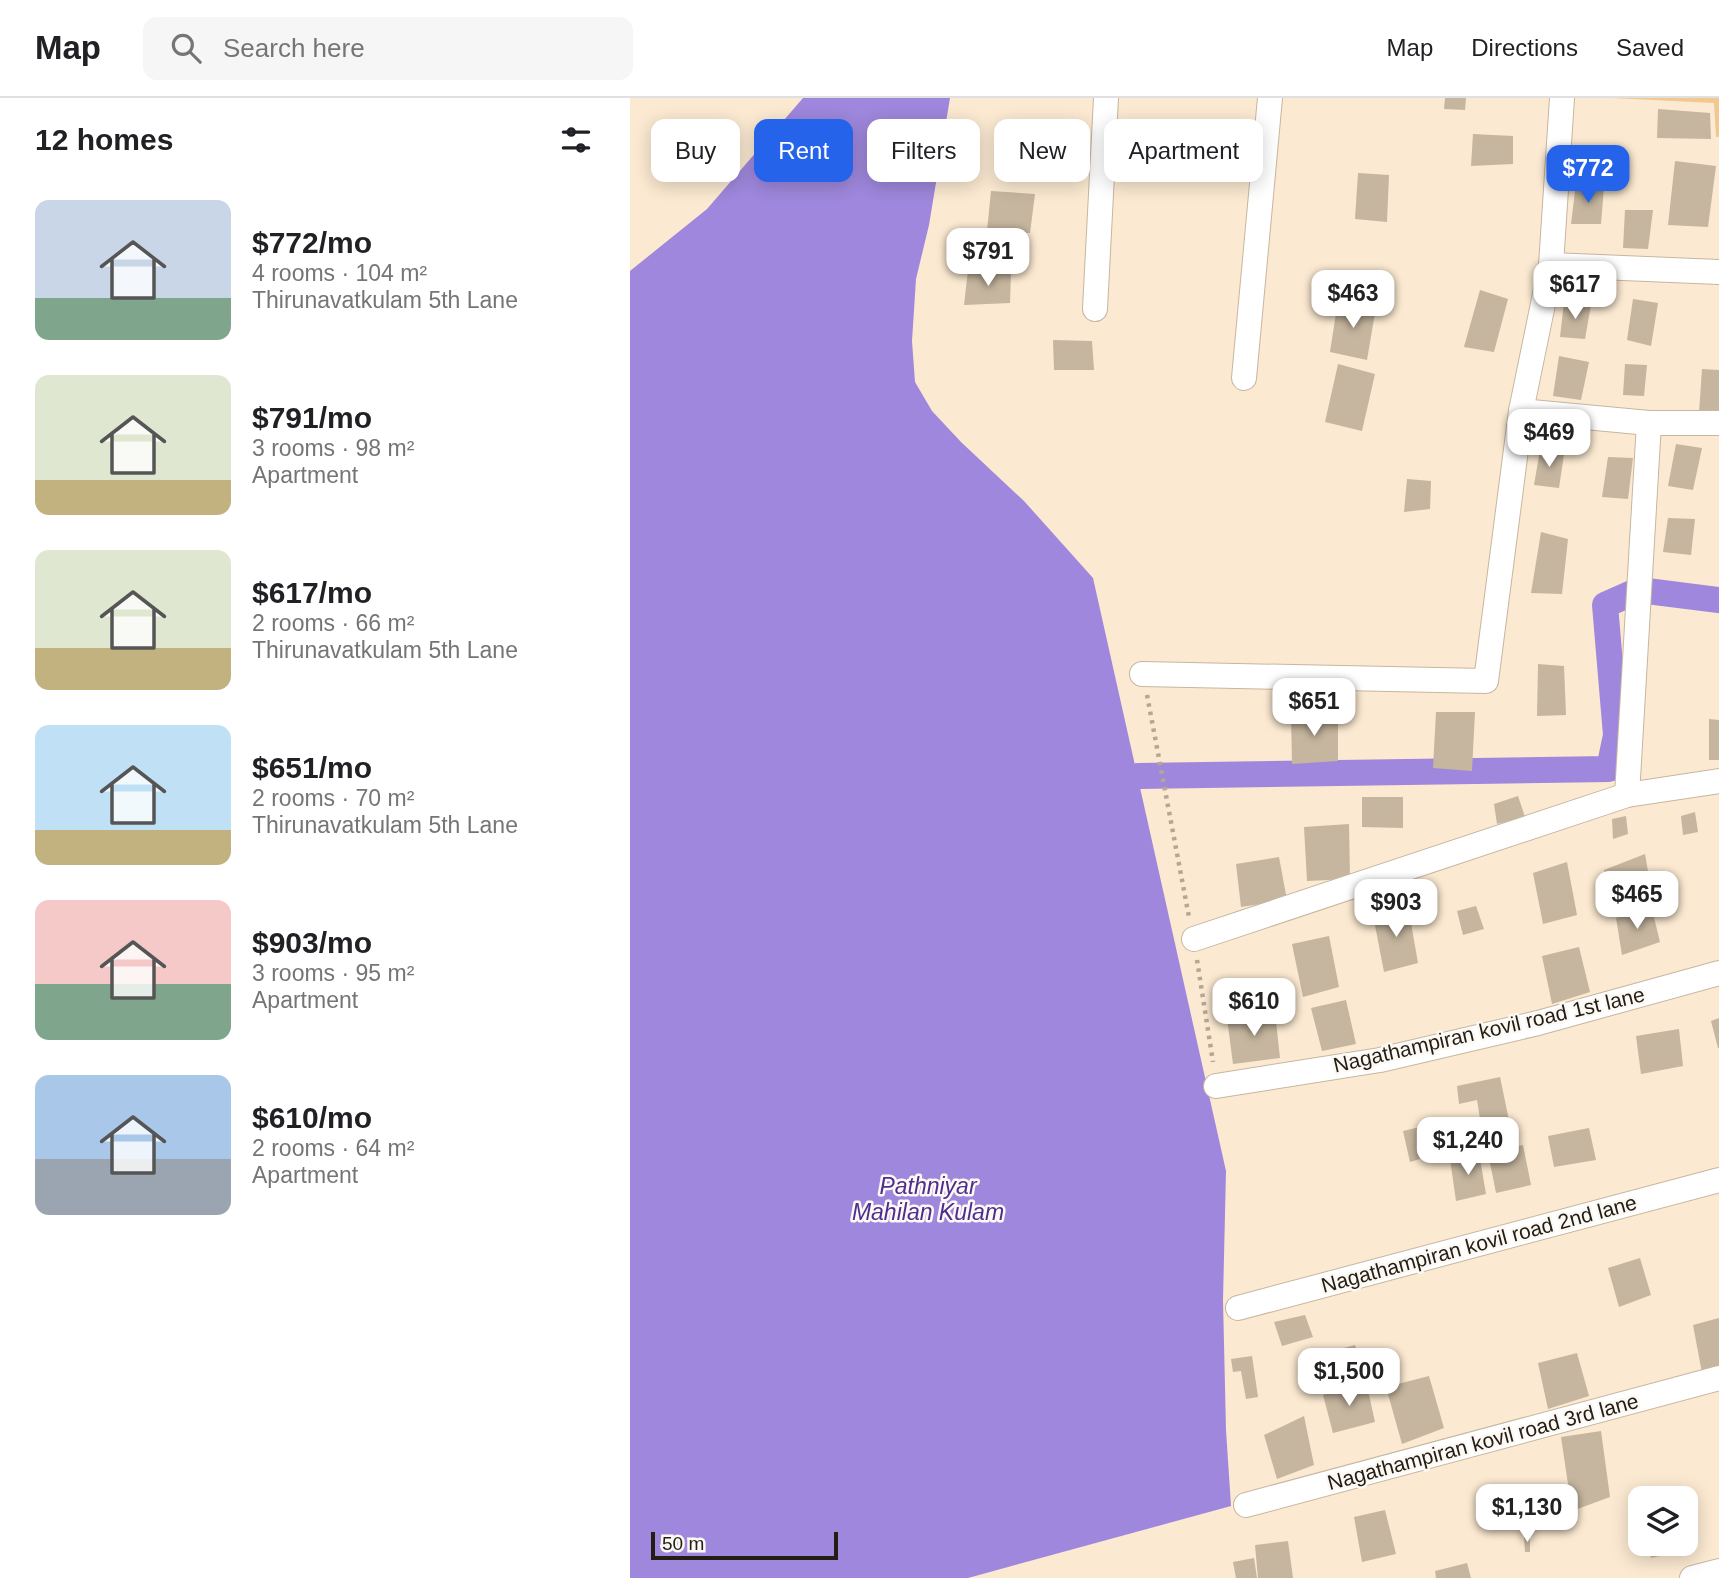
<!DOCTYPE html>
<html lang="en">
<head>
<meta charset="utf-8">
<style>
  body { margin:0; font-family:Arial,sans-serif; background:#f6f6f6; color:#202124; height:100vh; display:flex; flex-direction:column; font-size:26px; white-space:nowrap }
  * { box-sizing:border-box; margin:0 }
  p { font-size:23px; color:#757577 }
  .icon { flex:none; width:38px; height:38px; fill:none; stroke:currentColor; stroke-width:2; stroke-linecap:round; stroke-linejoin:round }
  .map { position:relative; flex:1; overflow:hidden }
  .panel { display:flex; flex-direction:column; background:#fff; width:630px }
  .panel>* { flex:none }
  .hud { position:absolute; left:21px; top:21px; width:665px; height:63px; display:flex; gap:14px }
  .fabs { position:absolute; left:998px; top:1388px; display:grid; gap:14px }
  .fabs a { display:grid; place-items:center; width:70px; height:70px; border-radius:14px; background:#fff; box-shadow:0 4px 18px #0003; font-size:35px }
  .scale { position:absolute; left:21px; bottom:18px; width:187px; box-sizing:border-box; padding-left:7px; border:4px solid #231d14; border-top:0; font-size:19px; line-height:24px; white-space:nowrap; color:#231d14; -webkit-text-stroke:5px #fcf9f4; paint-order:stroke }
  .price { position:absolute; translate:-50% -60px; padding:0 16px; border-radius:14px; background:#fff; color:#222; font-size:23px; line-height:46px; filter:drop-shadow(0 2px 4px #0008) }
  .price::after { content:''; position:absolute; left:50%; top:42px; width:21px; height:16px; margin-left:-10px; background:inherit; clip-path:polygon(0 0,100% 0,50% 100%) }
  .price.on { background:#2563eb; color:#fff }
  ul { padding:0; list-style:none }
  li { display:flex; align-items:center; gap:21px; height:175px; padding:0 35px }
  li span { display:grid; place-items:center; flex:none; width:196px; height:140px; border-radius:14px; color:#555 }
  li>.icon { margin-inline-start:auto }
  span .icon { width:84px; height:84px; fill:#fffc; stroke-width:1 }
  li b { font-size:30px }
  h2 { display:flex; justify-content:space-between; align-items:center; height:84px; padding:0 35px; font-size:30px }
  .chip { padding:0 24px; border-radius:14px; background:#fff; box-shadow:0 4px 18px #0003; font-size:24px; line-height:63px }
  .chip.on { background:#2563eb; color:#fff }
  header { display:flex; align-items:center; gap:42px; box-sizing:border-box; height:98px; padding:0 35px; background:#fff; border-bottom:2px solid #e0e0e0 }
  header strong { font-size:33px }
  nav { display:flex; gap:38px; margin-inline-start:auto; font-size:24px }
  .search { width:490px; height:63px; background:#f6f6f6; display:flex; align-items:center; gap:18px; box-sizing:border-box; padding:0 24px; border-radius:14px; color:#757577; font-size:26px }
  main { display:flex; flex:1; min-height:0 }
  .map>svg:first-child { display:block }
</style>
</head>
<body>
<header>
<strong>Map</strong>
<div class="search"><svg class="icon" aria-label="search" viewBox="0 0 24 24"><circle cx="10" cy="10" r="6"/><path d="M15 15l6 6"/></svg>Search here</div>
<nav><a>Map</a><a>Directions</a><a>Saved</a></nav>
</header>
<main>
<section class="panel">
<h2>12 homes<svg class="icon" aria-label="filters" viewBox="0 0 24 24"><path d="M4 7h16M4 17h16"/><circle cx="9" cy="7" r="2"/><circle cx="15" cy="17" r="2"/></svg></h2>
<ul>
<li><span style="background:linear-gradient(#c9d6e8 70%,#7fa58c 0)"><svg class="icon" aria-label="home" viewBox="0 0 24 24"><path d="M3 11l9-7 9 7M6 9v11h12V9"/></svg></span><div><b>$772/mo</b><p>4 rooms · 104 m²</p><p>Thirunavatkulam 5th Lane</p></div></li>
<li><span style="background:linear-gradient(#dfe7d0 75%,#c2b280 0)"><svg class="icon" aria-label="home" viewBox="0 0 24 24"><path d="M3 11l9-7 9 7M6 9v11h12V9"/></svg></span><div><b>$791/mo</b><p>3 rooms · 98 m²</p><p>Apartment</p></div></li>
<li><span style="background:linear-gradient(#dfe7d0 70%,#c2b280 0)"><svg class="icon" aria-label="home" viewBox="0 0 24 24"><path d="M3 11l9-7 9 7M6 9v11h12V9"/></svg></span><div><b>$617/mo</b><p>2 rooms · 66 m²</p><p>Thirunavatkulam 5th Lane</p></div></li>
<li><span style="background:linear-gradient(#bfe0f5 75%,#c2b280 0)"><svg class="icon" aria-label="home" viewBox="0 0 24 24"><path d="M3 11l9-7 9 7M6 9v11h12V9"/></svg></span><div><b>$651/mo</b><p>2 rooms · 70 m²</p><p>Thirunavatkulam 5th Lane</p></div></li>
<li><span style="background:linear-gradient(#f6c9c9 60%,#7fa58c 0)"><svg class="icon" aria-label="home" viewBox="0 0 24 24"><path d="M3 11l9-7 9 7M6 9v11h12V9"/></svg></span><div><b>$903/mo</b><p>3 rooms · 95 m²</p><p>Apartment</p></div></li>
<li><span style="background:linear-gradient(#a9c7e8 60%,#9aa5b1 0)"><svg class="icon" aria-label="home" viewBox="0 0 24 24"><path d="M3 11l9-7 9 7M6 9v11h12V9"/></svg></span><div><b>$610/mo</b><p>2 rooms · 64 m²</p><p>Apartment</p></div></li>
</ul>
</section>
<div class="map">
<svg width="1089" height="1480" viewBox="0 0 1089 1480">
  <rect width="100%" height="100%" fill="#fbe9d1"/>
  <path fill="#f1c88f" d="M982,0H1089V39H1086L1084,5Z"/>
  <path fill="#9e87dc" d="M173,0H320L299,127L286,181L282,243L285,284L302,313L331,344L394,403L463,480L596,1073L593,1202L596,1332L601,1408L338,1480H0V173L77,111Z"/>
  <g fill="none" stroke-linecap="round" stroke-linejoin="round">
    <path stroke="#9e87dc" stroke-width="26" d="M508,678L979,671L986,637L975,507L1009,492L1089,502"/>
  </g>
  <g fill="#c6b69f">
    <path d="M815,0H836L835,12L814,11Z"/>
    <path d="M1028,11L1080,15L1081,41L1027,40Z"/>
    <path d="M843,36L883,38V66L841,68Z"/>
    <path d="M1045,63L1086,68L1078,129L1038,127Z"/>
    <path d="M728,75L759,77L757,124L725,121Z"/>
    <path d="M946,85L974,89L971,126H941Z"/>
    <path d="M361,93L405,96L400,135L357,133Z"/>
    <path d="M995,112H1023L1018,151L993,150Z"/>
    <path d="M338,172L381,174L380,205L334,207Z"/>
    <path d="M850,192L878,201L864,254L834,249Z"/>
    <path d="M1003,201L1028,205L1021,248L997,242Z"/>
    <path d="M708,202L746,209L737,262L700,254Z"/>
    <path d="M934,204L961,207L955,241L930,239Z"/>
    <path d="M423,242L462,243L464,272H424Z"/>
    <path d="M929,258L959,264L951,302L923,298Z"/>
    <path d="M708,266L745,276L732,333L695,324Z"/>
    <path d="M995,266L1017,267L1014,298L993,297Z"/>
    <path d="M1072,271L1089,272V314L1069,315Z"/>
    <path d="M1046,346L1072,350L1063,392L1038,388Z"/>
    <path d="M910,352L934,356L929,390L904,387Z"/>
    <path d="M978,359L1003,360L998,401L972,399Z"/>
    <path d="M777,381L801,383L800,411L774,414Z"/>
    <path d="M1038,420L1065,421L1061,457L1033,454Z"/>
    <path d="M911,434L938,441L932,496L901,495Z"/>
    <path d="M908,566L934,568L936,617L907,618Z"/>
    <path d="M806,614H845L842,673L803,670Z"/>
    <path d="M661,616L708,617V663L662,666Z"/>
    <path d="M1079,621L1089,622V662H1079Z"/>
    <path d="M888,698L895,719L867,726L864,706Z"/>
    <path d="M732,699H773V730L732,729Z"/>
    <path d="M1065,714L1068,734L1053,737L1051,718Z"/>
    <path d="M996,718L998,736L983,741L982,721Z"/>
    <path d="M719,726L720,781L677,783L674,729Z"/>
    <path d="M1015,756L1022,796L980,811L974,772Z"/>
    <path d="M649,759L657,802L611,809L606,766Z"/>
    <path d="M937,764L947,817L913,826L903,775Z"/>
    <path d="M778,808L788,865L754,874L743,817Z"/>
    <path d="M846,808L854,831L833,837L827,813Z"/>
    <path d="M1022,811L1030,844L992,857L986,820Z"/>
    <path d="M699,838L709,889L673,899L662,846Z"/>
    <path d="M949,849L960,894L922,906L912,858Z"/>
    <path d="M716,902L726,946L692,953L681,910Z"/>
    <path d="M645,914L650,960L603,966L597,920Z"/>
    <path d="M1089,920V950H1088L1081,923Z"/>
    <path d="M1049,931L1053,968L1011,976L1006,938Z"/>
    <path d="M870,979L880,1027L852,1033L847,1002L829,1006L827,988Z"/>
    <path d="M798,1027L806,1056L780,1064L773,1033Z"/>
    <path d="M959,1030L966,1062L924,1069L918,1038Z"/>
    <path d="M893,1047L901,1087L866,1095L858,1055Z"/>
    <path d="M849,1055L856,1096L826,1103L820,1061Z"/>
    <path d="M1010,1160L1021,1197L989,1209L978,1170Z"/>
    <path d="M675,1217L683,1239L652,1248L644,1224Z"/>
    <path d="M1089,1220V1271L1072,1275L1063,1227Z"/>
    <path d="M725,1247L733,1271L710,1280L699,1254Z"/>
    <path d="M947,1255L959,1298L918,1311L908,1265Z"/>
    <path d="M622,1258L628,1299L616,1301L611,1273L603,1274L601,1261Z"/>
    <path d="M799,1278L814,1330L772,1346L756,1289Z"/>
    <path d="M736,1283L745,1324L703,1335L693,1297Z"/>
    <path d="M674,1318L684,1367L647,1381L634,1337Z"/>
    <path d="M971,1333L980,1399L942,1413L931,1339Z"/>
    <path d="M755,1412L766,1456L732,1464L724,1419Z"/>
    <path d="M1059,1412L1065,1450L1021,1460L1019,1446H1055V1413Z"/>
    <path d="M900,1438V1454H895L894,1439Z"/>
    <path d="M658,1443L663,1480H628L625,1447Z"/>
    <path d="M624,1460L627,1480H606L603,1464Z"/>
    <path d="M837,1465L841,1480H806L805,1473Z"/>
  </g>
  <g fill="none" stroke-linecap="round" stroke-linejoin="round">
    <defs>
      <g id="minor">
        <path d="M921,167L1089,174"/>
        <path d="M465,211L476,0"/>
        <path d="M614,280L640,0"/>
        <path d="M891,313L1019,325H1089"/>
        <path d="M512,576L856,583L891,313L921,167L932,0"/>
        <path d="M997,697L1019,325"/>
        <path d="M564,841L997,697L1089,683"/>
        <path d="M586,988L750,962L908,925L1089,875"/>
        <path d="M608,1210L1089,1082"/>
        <path d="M616,1407L1089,1280"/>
        <path d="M1062,1480L1089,1473"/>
      </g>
    </defs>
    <use href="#minor" stroke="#c7b6a0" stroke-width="26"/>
    <g stroke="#b6a794" stroke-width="4.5" stroke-dasharray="3.5 5" stroke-linecap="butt">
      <path d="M517,597L559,819"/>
      <path d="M567,862L583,964"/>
    </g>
    <use href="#minor" stroke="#fff" stroke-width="24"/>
  </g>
  <g text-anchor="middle" stroke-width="5" stroke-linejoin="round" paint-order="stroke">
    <g font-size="21" fill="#231d14" stroke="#fcf9f4">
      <text transform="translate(859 932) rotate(-13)" y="7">Nagathampiran kovil road 1st lane</text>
      <text transform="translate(849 1146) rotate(-15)" y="7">Nagathampiran kovil road 2nd lane</text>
      <text transform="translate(853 1344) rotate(-15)" y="7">Nagathampiran kovil road 3rd lane</text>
    </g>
    <g font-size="23" font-style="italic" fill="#502c8f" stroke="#fcf9f4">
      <text x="298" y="1096">Pathniyar<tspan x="298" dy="26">Mahilan Kulam</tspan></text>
    </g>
  </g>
</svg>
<div class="fabs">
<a><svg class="icon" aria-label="layers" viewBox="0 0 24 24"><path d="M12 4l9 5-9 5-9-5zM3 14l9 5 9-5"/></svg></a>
</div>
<div class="scale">50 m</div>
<b class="price on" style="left:958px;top:107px">$772</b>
<b class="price" style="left:358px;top:190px">$791</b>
<b class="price" style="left:945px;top:223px">$617</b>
<b class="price" style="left:723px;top:232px">$463</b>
<b class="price" style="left:919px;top:371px">$469</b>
<b class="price" style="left:684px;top:640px">$651</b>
<b class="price" style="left:1007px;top:833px">$465</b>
<b class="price" style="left:766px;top:841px">$903</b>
<b class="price" style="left:624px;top:940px">$610</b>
<b class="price" style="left:838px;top:1079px">$1,240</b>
<b class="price" style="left:719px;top:1310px">$1,500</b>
<b class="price" style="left:897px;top:1446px">$1,130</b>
<div class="hud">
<a class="chip">Buy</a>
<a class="chip on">Rent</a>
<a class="chip">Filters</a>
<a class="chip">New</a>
<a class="chip">Apartment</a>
</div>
</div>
</main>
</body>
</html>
